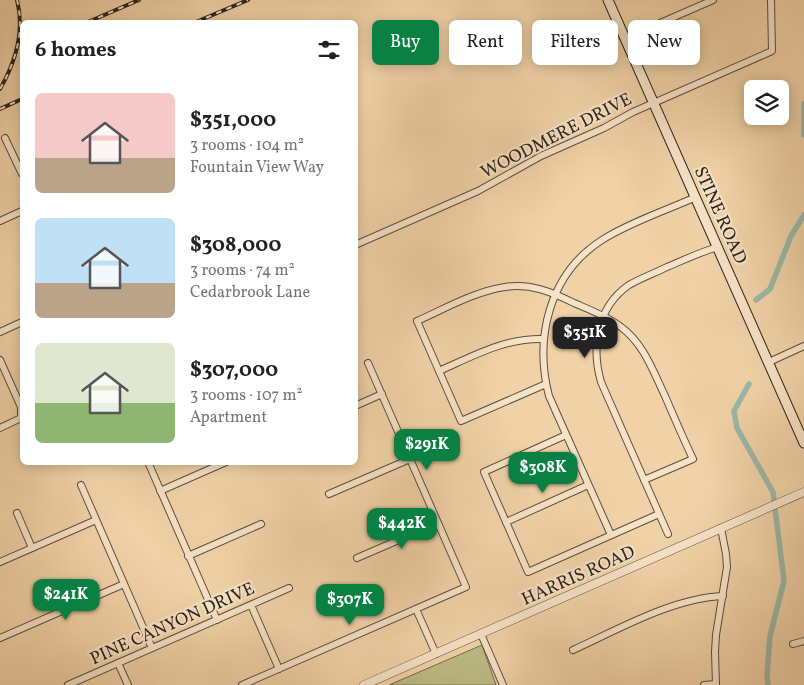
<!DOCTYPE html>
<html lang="en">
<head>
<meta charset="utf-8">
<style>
  body { margin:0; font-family:Vollkorn,serif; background:#f6f6f6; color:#202124; height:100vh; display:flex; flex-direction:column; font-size:19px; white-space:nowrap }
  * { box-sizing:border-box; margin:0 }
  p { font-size:16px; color:#757577 }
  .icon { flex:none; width:28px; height:28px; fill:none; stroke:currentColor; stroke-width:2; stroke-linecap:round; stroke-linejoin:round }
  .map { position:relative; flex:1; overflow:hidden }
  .drawer { position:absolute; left:20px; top:20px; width:338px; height:445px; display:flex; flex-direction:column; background:#fff; border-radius:8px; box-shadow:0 2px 12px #0003 }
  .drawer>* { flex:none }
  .guide { position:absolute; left:372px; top:20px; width:356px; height:45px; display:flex; gap:10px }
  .tools { position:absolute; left:744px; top:80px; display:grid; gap:10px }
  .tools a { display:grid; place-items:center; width:45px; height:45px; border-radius:8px; background:#fff; box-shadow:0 2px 12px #0003; font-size:25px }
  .price { position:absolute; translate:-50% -42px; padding:0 11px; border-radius:10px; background:#0b8043; color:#fff; font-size:16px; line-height:32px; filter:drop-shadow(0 1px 2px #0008) }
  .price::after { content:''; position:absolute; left:50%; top:30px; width:15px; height:11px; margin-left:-8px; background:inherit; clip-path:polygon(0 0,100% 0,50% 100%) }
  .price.on { background:#222; color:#fff }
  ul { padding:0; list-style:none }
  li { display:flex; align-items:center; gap:15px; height:125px; padding:0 15px }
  li span { display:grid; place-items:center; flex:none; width:140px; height:100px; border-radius:8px; color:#555 }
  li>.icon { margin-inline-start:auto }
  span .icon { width:60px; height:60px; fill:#fffc; stroke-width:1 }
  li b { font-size:21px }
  h2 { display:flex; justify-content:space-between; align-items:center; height:60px; padding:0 15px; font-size:21px }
  .tag { padding:0 18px; border-radius:8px; background:#fff; box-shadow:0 2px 12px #0003; font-size:18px; line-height:45px }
  .tag.on { background:#0b8043; color:#fff }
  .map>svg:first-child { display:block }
</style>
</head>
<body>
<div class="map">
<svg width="804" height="685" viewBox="0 0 804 685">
  <rect width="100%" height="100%" fill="#f1d2a7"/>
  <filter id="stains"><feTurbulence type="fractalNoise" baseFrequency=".004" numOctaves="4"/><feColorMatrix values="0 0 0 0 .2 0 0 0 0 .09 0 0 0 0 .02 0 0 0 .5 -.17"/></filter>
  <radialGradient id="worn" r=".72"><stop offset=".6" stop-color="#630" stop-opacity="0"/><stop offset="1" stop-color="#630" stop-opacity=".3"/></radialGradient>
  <path fill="#bdbb84" stroke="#746e4e" d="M482,645L496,685H389Z"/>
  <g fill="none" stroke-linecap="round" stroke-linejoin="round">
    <g stroke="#9bb8a9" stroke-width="5.5">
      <path d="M804,104V135"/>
      <path d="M756,300L770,289L791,236L804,215"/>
      <path d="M749,384L734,411L737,428L773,492L784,581L770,636L767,676L768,685"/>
    </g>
    <defs>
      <g id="minor">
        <path d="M651,27L713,0"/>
        <path d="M5,138L22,174"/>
        <path d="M0,221L22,211"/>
        <path d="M355,245L478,191L541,156L604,128L633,112L772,51L771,0"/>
        <path d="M0,332L22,322"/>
        <path d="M0,360L21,407V418L0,428"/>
        <path d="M769,362L804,346"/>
        <path d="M439,371C473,356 505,338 543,339"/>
        <path d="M546,384L461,421L417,321C444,309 476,291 505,287C530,283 552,292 574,303C590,310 607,316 621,327C644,344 653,371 665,396C674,417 683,438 693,459L644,480"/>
        <path d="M355,406L382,394"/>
        <path d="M566,435L484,472L528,572L659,514"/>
        <path d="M148,462L217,620"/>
        <path d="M81,485L152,648"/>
        <path d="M160,491L226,462"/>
        <path d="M329,494L410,459"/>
        <path d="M17,513L32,548"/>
        <path d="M506,522L588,485"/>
        <path d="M668,534L601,382C591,347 597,307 629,285C641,278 655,273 667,267C684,260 700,252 718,247"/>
        <path d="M611,535L549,396C534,338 549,274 602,240C628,223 667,210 696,197"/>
        <path d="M188,556L261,524"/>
        <path d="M357,558L438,523"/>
        <path d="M0,562L96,520"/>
        <path d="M251,605L279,669"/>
        <path d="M416,609L436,654"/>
        <path d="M481,634L503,685"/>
        <path d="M0,638L124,584"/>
        <path d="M793,644L804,641"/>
        <path d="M573,650C619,629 673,598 723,596"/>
        <path d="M118,663L128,685"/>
        <path d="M68,685L289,588"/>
        <path d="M242,685L466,587L368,363"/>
        <path d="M704,685L716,684"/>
        <path d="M716,685L715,652L716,635L727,567L726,554L721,528"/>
      </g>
      <path id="tertiary" d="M364,685L804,492"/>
      <path id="secondary" d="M608,0L804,443"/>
    </defs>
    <use href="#minor" stroke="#5d4e3c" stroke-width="8"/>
    <use href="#tertiary" stroke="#5d4e3c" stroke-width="9"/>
    <use href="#secondary" stroke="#2c2218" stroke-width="11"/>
    <use href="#minor" stroke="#f6e2c6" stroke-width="6"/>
    <use href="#tertiary" stroke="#f6e2c6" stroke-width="8"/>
    <use href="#secondary" stroke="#f6e2c6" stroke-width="9"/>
    <defs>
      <g id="rail">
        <path d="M88,22L139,0"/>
        <path d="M196,22L248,0"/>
        <path d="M0,89C16,61 25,31 17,0"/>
        <path d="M0,109L22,99"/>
      </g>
    </defs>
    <use href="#rail" stroke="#2c2218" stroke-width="4"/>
    <use href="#rail" stroke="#f6e2c6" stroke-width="2" stroke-dasharray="5.5" stroke-linecap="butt"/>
  </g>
  <g text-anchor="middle" stroke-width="4.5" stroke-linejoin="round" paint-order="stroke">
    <g font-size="18" fill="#2c2218" stroke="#f6e2c6">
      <text transform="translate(556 135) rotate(-27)" y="6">WOODMERE DRIVE</text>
      <text transform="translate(721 215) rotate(66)" y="6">STINE ROAD</text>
      <text transform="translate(578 575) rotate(-24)" y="6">HARRIS ROAD</text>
      <text transform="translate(172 623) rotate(-24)" y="6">PINE CANYON DRIVE</text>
    </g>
  </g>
  <rect width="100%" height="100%" filter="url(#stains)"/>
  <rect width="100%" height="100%" fill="url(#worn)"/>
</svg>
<div class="tools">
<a><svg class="icon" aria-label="layers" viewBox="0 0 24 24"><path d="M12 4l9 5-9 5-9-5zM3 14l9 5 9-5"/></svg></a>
</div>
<b class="price on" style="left:585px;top:359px">$351K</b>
<b class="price" style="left:427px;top:471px">$291K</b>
<b class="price" style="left:543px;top:494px">$308K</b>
<b class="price" style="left:402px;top:550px">$442K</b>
<b class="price" style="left:66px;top:621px">$241K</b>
<b class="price" style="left:350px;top:626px">$307K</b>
<div class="guide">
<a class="tag on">Buy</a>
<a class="tag">Rent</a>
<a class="tag">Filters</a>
<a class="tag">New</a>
</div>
<section class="drawer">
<h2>6 homes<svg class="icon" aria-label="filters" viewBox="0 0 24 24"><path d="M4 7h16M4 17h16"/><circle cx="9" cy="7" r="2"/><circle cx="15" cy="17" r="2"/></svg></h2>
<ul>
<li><span style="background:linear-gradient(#f6c9c9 65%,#b9a48a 0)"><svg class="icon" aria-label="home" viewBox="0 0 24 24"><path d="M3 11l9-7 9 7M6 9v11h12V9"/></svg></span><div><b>$351,000</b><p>3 rooms · 104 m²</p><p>Fountain View Way</p></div></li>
<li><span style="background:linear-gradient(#bfe0f5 65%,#b9a48a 0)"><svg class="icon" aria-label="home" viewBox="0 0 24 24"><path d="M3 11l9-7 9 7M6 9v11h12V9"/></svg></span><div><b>$308,000</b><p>3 rooms · 74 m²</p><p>Cedarbrook Lane</p></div></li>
<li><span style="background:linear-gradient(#dfe7d0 60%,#8fb573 0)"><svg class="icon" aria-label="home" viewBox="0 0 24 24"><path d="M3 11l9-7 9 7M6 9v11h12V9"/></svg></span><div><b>$307,000</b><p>3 rooms · 107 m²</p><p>Apartment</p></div></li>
</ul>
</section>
</div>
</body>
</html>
